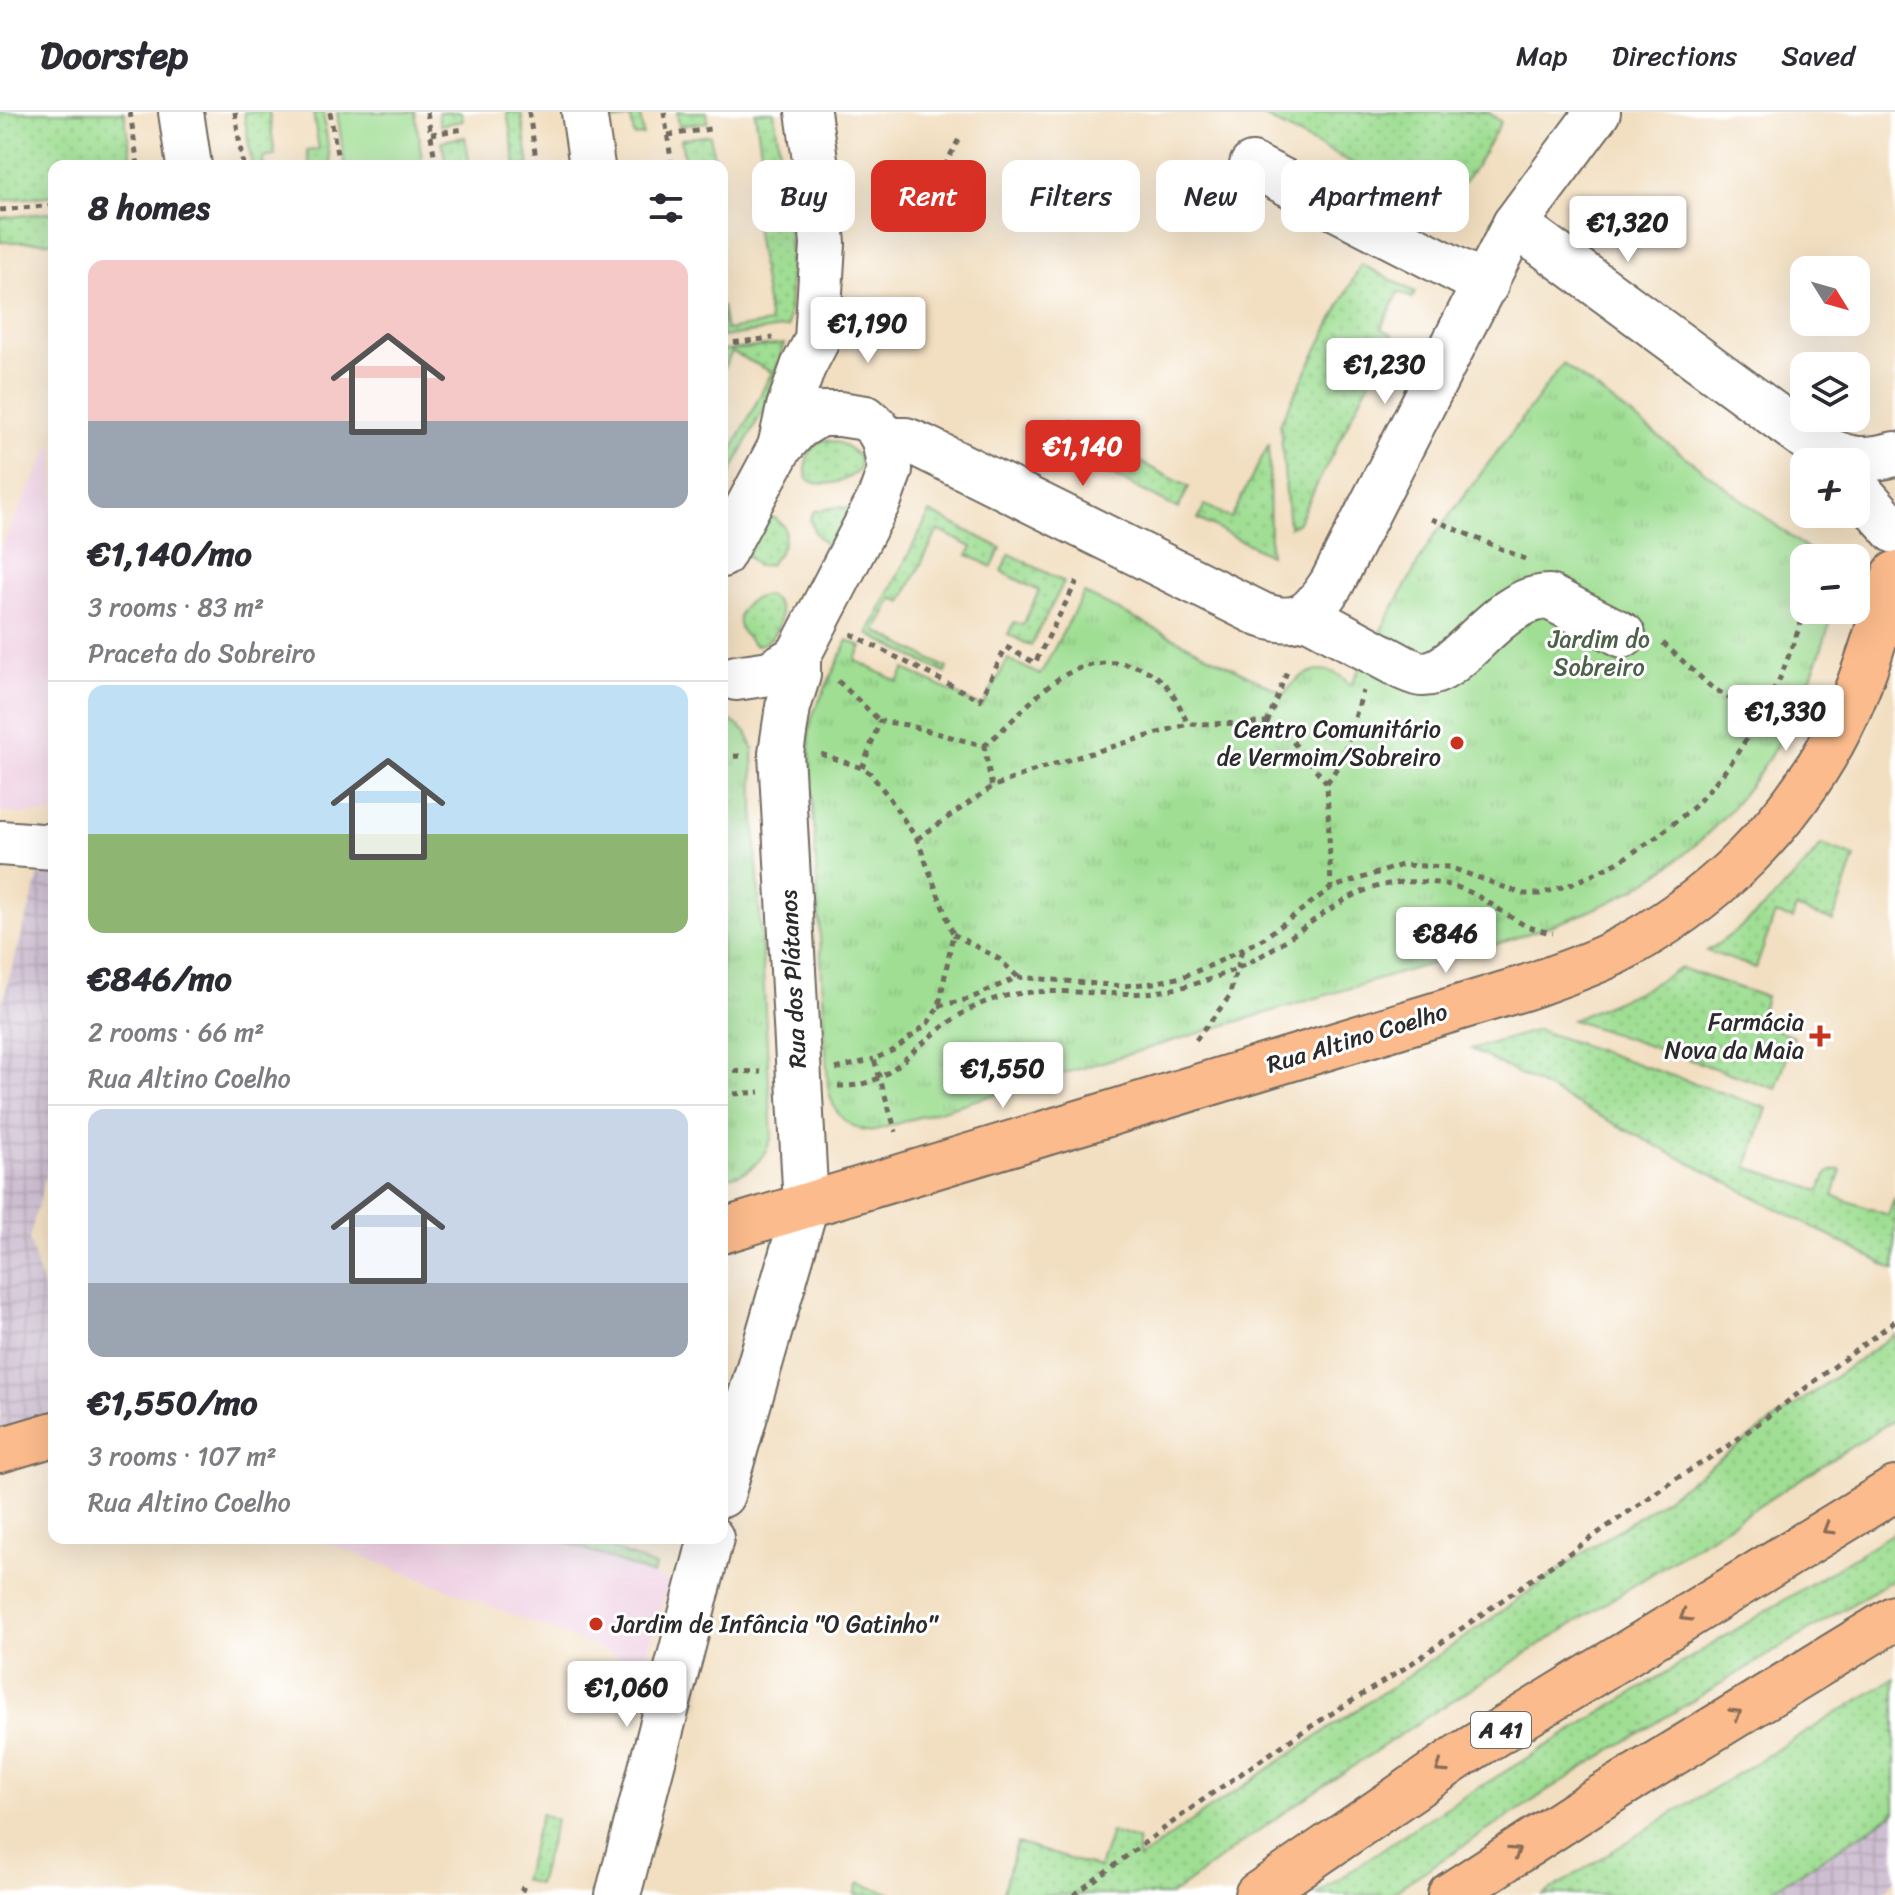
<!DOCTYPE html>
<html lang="en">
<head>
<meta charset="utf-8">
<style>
  body { margin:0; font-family:Sriracha,sans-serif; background:#f2f2f3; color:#2b2b33; height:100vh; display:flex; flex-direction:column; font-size:30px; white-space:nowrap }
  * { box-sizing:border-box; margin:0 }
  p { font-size:26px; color:#7c7c81 }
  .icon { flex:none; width:44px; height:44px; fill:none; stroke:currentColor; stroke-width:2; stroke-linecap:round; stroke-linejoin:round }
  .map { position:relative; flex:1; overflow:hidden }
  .sheet { position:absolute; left:48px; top:48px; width:680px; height:1384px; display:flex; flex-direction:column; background:#fff; border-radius:16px; box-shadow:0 8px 32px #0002 }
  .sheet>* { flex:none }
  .hud { position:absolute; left:752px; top:48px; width:760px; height:72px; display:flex; gap:16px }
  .needle { width:52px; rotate:127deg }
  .fabs { position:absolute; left:1790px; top:144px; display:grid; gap:16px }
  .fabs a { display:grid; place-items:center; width:80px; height:80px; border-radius:16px; background:#fff; box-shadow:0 8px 32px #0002; font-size:40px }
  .price { position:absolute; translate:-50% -68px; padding:0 18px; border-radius:8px; background:#fff; color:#222; font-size:26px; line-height:52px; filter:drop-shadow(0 2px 4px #0008) }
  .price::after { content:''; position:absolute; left:50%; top:48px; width:24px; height:18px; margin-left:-12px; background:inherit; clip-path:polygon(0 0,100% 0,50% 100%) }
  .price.on { background:#d93025; color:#fff }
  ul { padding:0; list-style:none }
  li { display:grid; align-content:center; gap:16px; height:424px; padding:0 40px }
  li+li { border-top:2px solid #e1e1e2 }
  li span { display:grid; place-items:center; height:248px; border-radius:16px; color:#555 }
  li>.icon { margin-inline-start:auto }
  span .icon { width:144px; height:144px; fill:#fffc; stroke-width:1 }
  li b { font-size:34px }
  h2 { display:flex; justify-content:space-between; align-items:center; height:96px; padding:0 40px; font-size:34px }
  .chip { padding:0 28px; border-radius:16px; background:#fff; box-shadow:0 8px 32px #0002; font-size:28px; line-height:72px }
  .chip.on { background:#d93025; color:#fff }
  header { display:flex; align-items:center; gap:48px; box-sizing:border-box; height:112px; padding:0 40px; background:#fff; border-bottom:2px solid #e1e1e2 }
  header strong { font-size:38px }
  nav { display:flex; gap:44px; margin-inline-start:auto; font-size:28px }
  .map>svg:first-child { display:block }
</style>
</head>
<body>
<header>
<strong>Doorstep</strong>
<nav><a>Map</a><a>Directions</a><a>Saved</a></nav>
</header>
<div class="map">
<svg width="1895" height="1783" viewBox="0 0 1895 1783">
  <defs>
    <pattern id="industrial-grid" width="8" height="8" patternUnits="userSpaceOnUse" patternTransform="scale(2)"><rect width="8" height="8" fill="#cebed1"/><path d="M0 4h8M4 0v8" fill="none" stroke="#b1a3b4"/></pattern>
    <pattern id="grass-dots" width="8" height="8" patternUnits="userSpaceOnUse" patternTransform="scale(2)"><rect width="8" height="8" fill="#9fde93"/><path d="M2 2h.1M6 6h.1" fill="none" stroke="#89bf7f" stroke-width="1.8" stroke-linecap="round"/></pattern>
    <pattern id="park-tufts" width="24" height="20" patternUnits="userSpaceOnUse" patternTransform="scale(2)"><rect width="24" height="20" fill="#9fde93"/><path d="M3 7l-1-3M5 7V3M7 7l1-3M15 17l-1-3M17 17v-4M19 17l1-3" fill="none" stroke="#89bf7f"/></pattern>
  </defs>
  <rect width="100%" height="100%" fill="#fff"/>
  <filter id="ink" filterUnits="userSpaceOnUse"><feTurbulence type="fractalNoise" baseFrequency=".0125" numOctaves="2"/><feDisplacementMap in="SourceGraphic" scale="16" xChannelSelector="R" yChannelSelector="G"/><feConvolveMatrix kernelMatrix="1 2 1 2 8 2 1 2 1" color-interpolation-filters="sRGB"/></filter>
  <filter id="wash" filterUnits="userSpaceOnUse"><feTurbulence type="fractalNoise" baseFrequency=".006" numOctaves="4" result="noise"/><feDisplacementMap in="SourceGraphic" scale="32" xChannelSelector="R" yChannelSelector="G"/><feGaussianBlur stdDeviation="1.8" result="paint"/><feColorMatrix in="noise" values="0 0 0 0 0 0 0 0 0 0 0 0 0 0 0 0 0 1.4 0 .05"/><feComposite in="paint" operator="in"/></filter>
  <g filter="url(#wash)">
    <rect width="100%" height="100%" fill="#f2dfc1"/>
    <g fill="#f0d0e4">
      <path d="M54,328V702H18L0,700V436Z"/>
      <path d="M556,1426L669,1469L644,1554L319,1427Z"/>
    </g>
    <g fill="url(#industrial-grid)">
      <path d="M46,740H54V1033L29,1127L54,1213V1318L0,1335V897Z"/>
      <path d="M1895,1701V1767L1883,1783H1764Z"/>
    </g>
    <g fill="url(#grass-dots)" stroke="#65845f" stroke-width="2">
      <path d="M0,0H124L133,54H54V83L0,89Z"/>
      <path d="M244,0H269L275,44L263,46L264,54H252Z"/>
      <path d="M313,0H323L331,54H310L307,39L319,37Z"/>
      <path d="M438,0H461L463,9L440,13Z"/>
      <path d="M507,0H521L529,54H516Z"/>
      <path d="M602,0H640L643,23L634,24L631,6L604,10Z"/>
      <path d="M677,0H707L708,10L679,14Z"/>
      <path d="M755,0H774C785,74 795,140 788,215L722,225V193L726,218L770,211L750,80L767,77Z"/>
      <path d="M1255,0H1488L1501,10L1476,54L1451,88L1419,65L1409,81Z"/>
      <path d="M710,23L715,54H685L681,27Z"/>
      <path d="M465,25L470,54H446L442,29Z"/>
      <path d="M54,100V130H0V106Z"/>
      <path d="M1361,152L1415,180L1412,186L1399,180L1381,216L1393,223L1297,412L1289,415L1280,311Z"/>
      <path d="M784,232L765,293L722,379V358L772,260L732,240L722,259V239Z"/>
      <path d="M1063,311L1189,375L1178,397L1052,332Z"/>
      <path d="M823,328C838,329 852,334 860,348L859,358C846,370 823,377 807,367C804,351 807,336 823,328Z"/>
      <path d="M1269,332L1270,443L1198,407L1205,393L1231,406Z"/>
      <path d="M838,395L854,397L832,440L815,421L810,407L815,399Z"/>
      <path d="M930,400L1001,436L992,455L968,443L972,435L938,418L902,490L893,486L876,519L947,556L945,561L868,522Z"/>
      <path d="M764,405L775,406L784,414C788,429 779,442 769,453L757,454L745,441Z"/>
      <path d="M1010,442L1064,470L1031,534L1008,522L1014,510L1023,513L1039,479L1001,459Z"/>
      <path d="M767,483C792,494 778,533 755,533C728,514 736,488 767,483Z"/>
      <path d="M1822,733L1855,745L1833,809L1796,796L1792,807L1775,802L1756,856L1707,839C1751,812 1789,773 1822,733Z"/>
      <path d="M1681,856L1766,885L1758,912L1794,924L1776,977L1572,908L1642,878Z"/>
      <path d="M1538,918L1767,996L1747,1055L1820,1079C1824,1068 1826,1056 1841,1058L1833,1084L1888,1103L1895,1085V1158L1471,937Z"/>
      <path d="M1895,1222V1307L1419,1610L1279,1704L1171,1783H1002L1017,1731L1099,1756L1111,1720L1137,1728L1139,1747L1203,1701L1464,1526L1589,1437L1659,1391Z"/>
      <path d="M1895,1420V1466L1600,1645L1388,1783H1315L1415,1715Z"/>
      <path d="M556,1426H586L655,1454L653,1463Z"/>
      <path d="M1895,1566V1701L1764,1783H1543L1689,1691Z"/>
      <path d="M541,1702L556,1707L538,1772L523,1768Z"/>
      <path d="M859,1771L890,1781L889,1783H855Z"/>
    </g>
    <g fill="url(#park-tufts)" stroke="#65845f" stroke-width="2">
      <path d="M1563,252L1819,446H1804V498H1834C1796,630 1721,744 1590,799C1564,810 1536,818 1510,828L872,1019C845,1016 833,1001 828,975L809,620L813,602L848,528L862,535L855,548L898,570L905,557L982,595L1008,547L1040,563L1084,481L1285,582C1299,557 1332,548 1350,574L1431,428Z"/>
      <path d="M722,602L746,620L753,636L754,697L772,1025C763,1049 749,1065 722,1065Z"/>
    </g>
    <path fill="#9fde93" stroke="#65845f" stroke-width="2" d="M337,0H415L423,54H345Z"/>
  </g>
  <g filter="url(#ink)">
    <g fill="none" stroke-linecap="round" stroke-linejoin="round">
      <defs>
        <g id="minor">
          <path d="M181,0L189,54"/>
          <path d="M584,0L592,54"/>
          <path d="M1252,53L1486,173"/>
          <path d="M1515,112L1817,334L1832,350"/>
          <path d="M884,328H906L923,335L1262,503C1300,516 1312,501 1332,471L1515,112L1598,0"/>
          <path d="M1817,334C1849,348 1861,351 1895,342"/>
          <path d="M1856,375L1895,419"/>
          <path d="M722,443L780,335L789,295L803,255L817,228L823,132L816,54L808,0"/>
          <path d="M1305,503L1404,556C1409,558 1416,562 1422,562C1460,564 1496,485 1549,485L1623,523"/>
          <path d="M736,566L770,561L798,544L879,388L890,358L884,328L877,316L866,306L840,302H819L797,316L780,335"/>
          <path d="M0,731L54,735"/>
          <path d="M722,1383L806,1093L781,641L788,595L798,563V544"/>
          <path d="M618,1783L711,1426"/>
        </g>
        <g id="major">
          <path d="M722,1119L1527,875C1555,865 1585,855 1612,842C1712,791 1792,712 1842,612C1865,565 1879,512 1895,462"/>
          <path d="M0,1338L54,1322"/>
        </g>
        <g id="highway">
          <path d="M1257,1783L1461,1643L1895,1377"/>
          <path d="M1450,1783L1592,1691L1895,1506"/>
        </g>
      </defs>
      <use href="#minor" stroke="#716a60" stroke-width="48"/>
      <use href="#major" stroke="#716a60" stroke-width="48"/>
      <use href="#highway" stroke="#716a60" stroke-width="48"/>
      <g stroke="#716a60" stroke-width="5" stroke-dasharray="6 6" stroke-linecap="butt">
        <path d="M130,0L138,54"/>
        <path d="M235,0L243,54"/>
        <path d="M330,0L339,54"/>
        <path d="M427,0L436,54"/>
        <path d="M529,0L537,54"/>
        <path d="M664,0L672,54"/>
        <path d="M431,22L464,17"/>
        <path d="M668,23L710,17"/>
        <path d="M939,65L961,23"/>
        <path d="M0,98L54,93"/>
        <path d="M1222,117L1236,89"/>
        <path d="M722,232L773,226"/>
        <path d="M1432,407L1525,447"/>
        <path d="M851,522L980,588L1006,535L1035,551L1077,469"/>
        <path d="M1663,531L1710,574L1760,606"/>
        <path d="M838,569L880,609"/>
        <path d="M1267,611L1288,557"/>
        <path d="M984,634C1010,613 1031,586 1058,567C1095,543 1149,543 1174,584C1180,593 1183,603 1188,612"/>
        <path d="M821,642L862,656L870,661L888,684L917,727L953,822L939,894L928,911L896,937L874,947L896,1020"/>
        <path d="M722,645L740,644"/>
        <path d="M862,656L880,609L907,613L984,634L992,675"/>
        <path d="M1327,671L1342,648L1363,579"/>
        <path d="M917,727L992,675L1038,657L1188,612L1267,611L1293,630L1327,671L1331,775"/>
        <path d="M953,822L999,847L1018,865"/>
        <path d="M939,894L969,887L1018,865L1122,874L1153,871L1182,865L1214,852L1264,826L1331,776L1402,753L1449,755L1523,782H1540L1572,772L1617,751L1658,724L1695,694L1729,654L1760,606L1781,564L1806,498"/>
        <path d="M1196,928L1229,885L1242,838"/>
        <path d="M836,957L874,947"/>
        <path d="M722,959L761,960"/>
        <path d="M838,974C846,974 855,974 862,972C889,966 907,944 927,928C946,912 964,898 988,889C1045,869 1103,888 1162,879C1196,874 1235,860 1264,842C1329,803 1358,759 1444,772C1474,777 1493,795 1519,810C1529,816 1542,819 1553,821"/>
        <path d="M722,983L760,980"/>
        <path d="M520,1776L525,1778"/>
        <path d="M1074,1783L1204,1687L1302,1620L1405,1556L1671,1370L1727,1335L1895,1209"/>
      </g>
      <use href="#minor" stroke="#fff" stroke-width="44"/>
      <use href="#major" stroke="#fbbb8c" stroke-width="44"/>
      <use href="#highway" stroke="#fbbb8c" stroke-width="44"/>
    </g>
    <defs><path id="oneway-chevron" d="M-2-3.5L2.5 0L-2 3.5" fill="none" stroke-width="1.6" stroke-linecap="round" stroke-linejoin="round" transform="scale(2)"/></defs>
    <g stroke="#896c57">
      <use href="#oneway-chevron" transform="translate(1828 1417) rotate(149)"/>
      <use href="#oneway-chevron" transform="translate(1685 1504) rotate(148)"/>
      <use href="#oneway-chevron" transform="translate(1736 1602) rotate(-31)"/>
      <use href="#oneway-chevron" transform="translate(1441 1656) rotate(146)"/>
      <use href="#oneway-chevron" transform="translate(1515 1740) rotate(-33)"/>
    </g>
  </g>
  <g fill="#c8321e" stroke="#fff" stroke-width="3">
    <circle cx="1457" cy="631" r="8"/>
    <path d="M1816 912h8v8h8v8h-8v8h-8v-8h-8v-8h8z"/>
    <circle cx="596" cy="1512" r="8"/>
  </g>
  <g text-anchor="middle" stroke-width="6" stroke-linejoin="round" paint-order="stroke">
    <rect fill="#fff" stroke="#6b6b6b" stroke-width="2" x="1471" y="1600" width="60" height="36" rx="6"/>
    <g font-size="22" font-weight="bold" fill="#2b2b2b">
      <text x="1501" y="1626">A 41</text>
    </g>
    <g font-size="24" fill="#4e614a" stroke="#fff">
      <text x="1599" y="535">Jardim do<tspan x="1599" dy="28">Sobreiro</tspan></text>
    </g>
    <g font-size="24" fill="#2b2b2b" stroke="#fff" text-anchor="end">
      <text x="1441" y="625">Centro Comunitário<tspan x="1441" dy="28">de Vermoim/Sobreiro</tspan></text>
      <text x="1804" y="918">Farmácia<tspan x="1804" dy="28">Nova da Maia</tspan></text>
      <text x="612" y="1520" text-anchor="start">Jardim de Infância "O Gatinho"</text>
    </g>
    <g font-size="24" fill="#2b2b2b" stroke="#fff">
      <text transform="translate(793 867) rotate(-93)" y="8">Rua dos Plátanos</text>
      <text transform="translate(1357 926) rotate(-17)" y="8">Rua Altino Coelho</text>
    </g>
  </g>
</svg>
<div class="fabs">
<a><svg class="needle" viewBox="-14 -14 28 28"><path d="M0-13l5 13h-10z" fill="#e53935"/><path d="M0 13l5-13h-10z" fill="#7c7c81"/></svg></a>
<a><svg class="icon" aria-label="layers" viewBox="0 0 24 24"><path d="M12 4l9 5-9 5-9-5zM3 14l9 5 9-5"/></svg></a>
<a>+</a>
<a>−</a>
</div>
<b class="price" style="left:1628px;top:152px">€1,320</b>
<b class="price" style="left:868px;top:253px">€1,190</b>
<b class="price" style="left:1385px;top:294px">€1,230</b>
<b class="price on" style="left:1083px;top:376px">€1,140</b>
<b class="price" style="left:1786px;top:641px">€1,330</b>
<b class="price" style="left:1446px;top:863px">€846</b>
<b class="price" style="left:1003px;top:998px">€1,550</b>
<b class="price" style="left:627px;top:1617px">€1,060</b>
<div class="hud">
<a class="chip">Buy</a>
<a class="chip on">Rent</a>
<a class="chip">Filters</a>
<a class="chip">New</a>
<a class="chip">Apartment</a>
</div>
<section class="sheet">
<h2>8 homes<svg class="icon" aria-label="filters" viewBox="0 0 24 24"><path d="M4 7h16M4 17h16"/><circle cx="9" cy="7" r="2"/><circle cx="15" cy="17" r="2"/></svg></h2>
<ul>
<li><span style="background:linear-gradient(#f6c9c9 65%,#9aa5b1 0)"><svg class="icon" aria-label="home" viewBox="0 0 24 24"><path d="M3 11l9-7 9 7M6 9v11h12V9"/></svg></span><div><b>€1,140/mo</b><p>3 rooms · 83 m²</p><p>Praceta do Sobreiro</p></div></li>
<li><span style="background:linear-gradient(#bfe0f5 60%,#8fb573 0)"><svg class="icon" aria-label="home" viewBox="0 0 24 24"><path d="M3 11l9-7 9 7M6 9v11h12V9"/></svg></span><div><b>€846/mo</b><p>2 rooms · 66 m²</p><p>Rua Altino Coelho</p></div></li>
<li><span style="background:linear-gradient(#c9d6e8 70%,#9aa5b1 0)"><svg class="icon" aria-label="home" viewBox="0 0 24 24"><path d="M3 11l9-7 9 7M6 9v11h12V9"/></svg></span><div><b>€1,550/mo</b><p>3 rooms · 107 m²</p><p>Rua Altino Coelho</p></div></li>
</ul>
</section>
</div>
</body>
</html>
